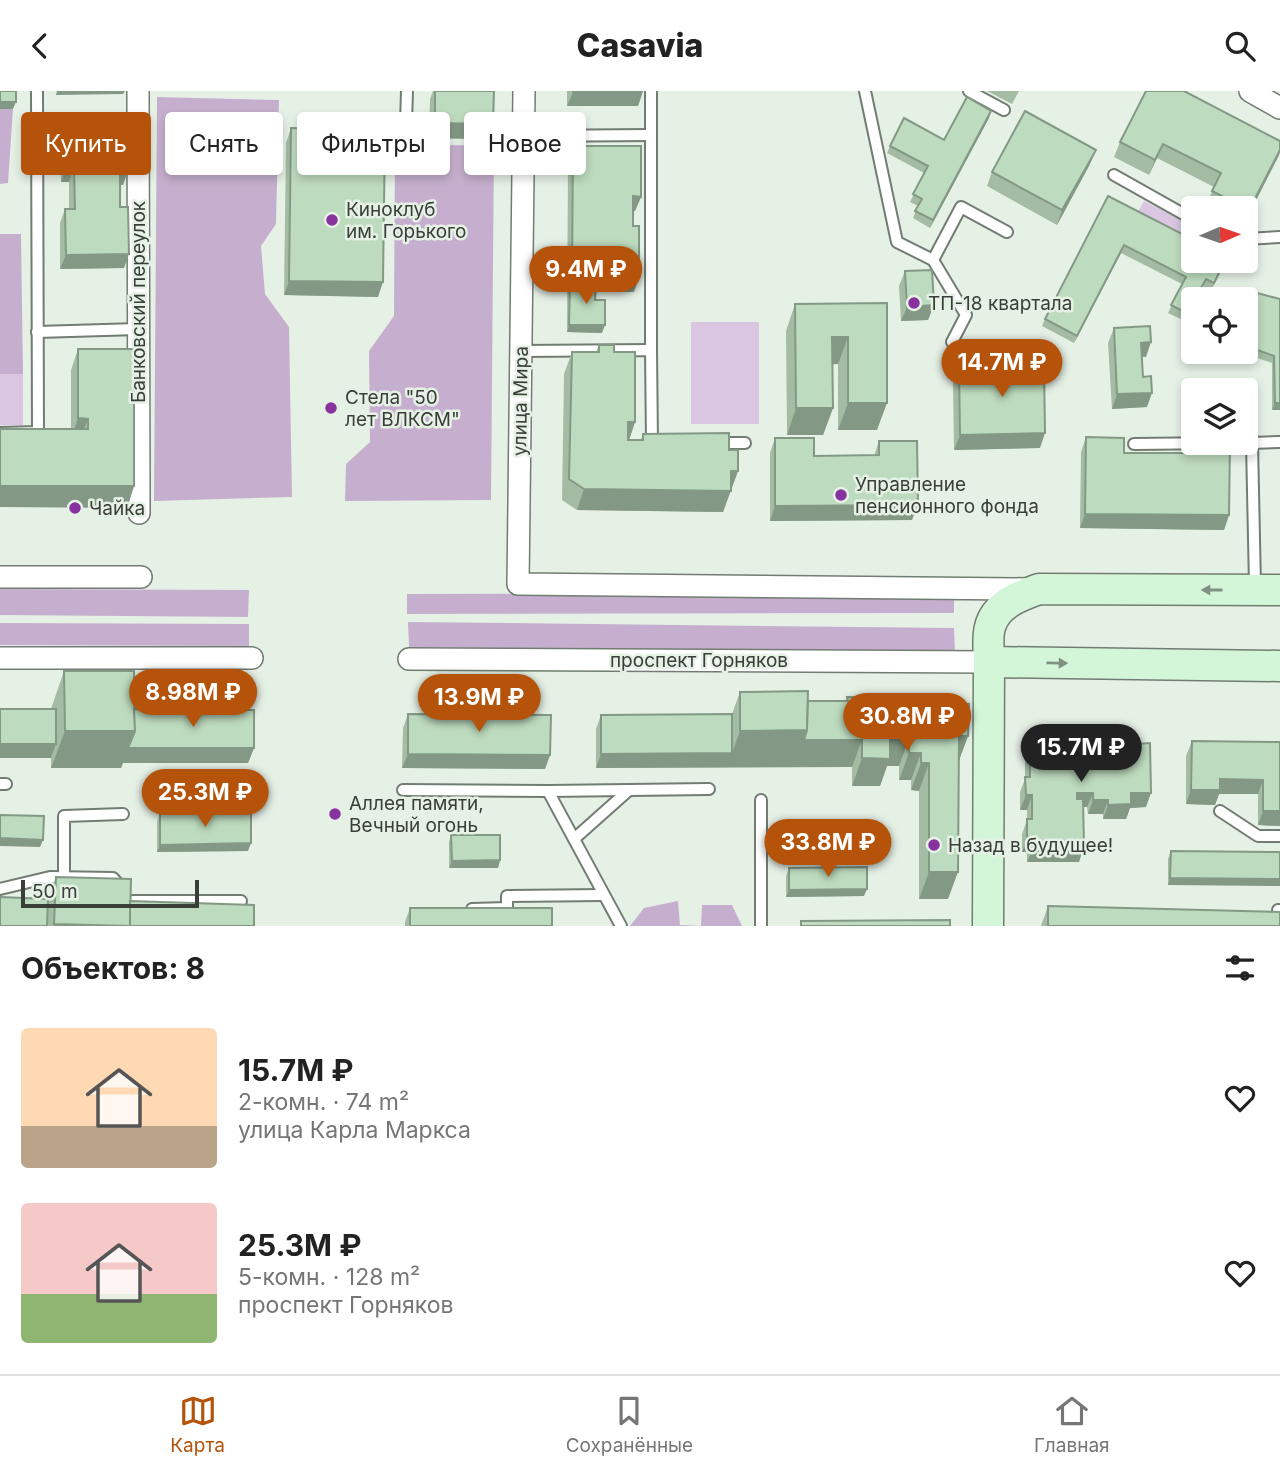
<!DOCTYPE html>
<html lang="ru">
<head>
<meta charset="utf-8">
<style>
  body { margin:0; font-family:Inter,sans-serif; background:#f6f6f6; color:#222; height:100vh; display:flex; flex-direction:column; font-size:26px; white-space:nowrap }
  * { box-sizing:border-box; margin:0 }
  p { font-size:23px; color:#767676 }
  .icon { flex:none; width:38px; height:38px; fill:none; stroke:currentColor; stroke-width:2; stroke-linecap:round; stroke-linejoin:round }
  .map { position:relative; height:835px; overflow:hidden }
  .panel { display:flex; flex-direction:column; background:#fff; flex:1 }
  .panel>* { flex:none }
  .banner { position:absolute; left:21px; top:21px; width:700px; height:63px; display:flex; gap:14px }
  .needle { width:46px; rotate:88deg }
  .tools { position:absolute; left:1181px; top:105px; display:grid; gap:14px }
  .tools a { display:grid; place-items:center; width:77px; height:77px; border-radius:7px; background:#fff; box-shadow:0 4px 10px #0003; font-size:35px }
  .scale { position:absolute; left:21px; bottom:18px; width:178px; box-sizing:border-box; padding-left:7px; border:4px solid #393e39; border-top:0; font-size:19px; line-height:24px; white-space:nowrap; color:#393e39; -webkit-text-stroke:5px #e6f1e6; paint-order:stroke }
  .price { position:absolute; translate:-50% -60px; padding:0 16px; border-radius:24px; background:#b45309; color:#fff; font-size:23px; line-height:46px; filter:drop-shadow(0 2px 4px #0008) }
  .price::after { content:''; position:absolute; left:50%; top:42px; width:21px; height:16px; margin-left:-10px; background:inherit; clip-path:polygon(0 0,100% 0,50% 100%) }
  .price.selected { background:#222; color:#fff }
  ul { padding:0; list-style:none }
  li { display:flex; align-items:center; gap:21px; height:175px; padding:0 21px }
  li span { display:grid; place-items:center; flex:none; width:196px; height:140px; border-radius:7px; color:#555 }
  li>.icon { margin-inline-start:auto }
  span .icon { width:84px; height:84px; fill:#fffc; stroke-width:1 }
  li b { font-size:30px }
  h2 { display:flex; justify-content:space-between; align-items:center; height:84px; padding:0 21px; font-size:30px }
  .pill { padding:0 24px; border-radius:7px; background:#fff; box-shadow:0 4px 10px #0003; font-size:24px; line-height:63px }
  .pill.selected { background:#b45309; color:#fff }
  header { display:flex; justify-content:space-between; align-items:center; height:91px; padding:0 21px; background:#fff; font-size:32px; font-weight:800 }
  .dock { display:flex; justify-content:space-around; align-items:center; height:98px; border-top:2px solid #e0e0e0; background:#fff; font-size:19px; color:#767676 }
  .dock a { display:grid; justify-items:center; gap:4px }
  .dock .selected { color:#b45309 }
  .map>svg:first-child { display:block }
</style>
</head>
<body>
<header><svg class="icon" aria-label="back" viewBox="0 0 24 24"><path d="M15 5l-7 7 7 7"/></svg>Casavia<svg class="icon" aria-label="search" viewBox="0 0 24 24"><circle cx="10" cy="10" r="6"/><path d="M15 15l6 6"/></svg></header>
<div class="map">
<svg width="1280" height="835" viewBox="0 0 1280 835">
  <rect width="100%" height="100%" fill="#e6f1e6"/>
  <g fill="#dac6e1">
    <path d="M1144,110L1193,135V143L1189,152L1136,124Z"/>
    <rect x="691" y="231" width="68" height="102"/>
    <rect x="0" y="283" width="23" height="51"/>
  </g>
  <g fill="#c6afce">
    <path d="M157,6L279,9L276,133L261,155L265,203L289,236L292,406L154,410Z"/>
    <path d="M0,18H13L8,92L0,93Z"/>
    <path d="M395,53L494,55L491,409L345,410L346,373L370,351L369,260L394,225Z"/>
    <path d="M0,143H21L23,283H0Z"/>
    <path d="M0,498L249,499L248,526L0,524Z"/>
    <path d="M954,502V522L407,523V503Z"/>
    <path d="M408,531L954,537L955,563L409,556Z"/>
    <path d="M0,532L249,533V555L0,554Z"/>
    <path d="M678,810L680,834L701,835L702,814H732L742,835H630L644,817Z"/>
  </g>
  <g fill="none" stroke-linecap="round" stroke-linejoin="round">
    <defs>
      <g id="lane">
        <path d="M651,0V259"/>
        <path d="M865,0L897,151L933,169L966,224L952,251L995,273"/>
        <path d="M969,0L1004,19"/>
        <path d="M406,32L407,0"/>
        <path d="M523,45L651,44"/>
        <path d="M1114,84L1194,129"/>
        <path d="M1246,148L1280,146"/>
        <path d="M933,169L961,116L1007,141"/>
        <path d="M37,241L138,238"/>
        <path d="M521,260L651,259L652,352H657"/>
        <path d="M0,342L38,341L37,0"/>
        <path d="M715,352H745"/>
        <path d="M1134,353L1222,352"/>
        <path d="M1255,495L1252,352L1280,351"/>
        <path d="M0,693H6"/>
        <path d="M403,699L548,700"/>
        <path d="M761,709V835"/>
        <path d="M1220,720L1258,745H1280"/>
        <path d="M574,748L629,699"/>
        <path d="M64,786V725L123,723"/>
        <path d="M0,798L50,786L113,787L122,797"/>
        <path d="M132,810H241"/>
        <path d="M472,818L507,817V805L604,804"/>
        <path d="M1278,819H1280"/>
        <path d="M621,835L548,700L709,698"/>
      </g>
      <g id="street">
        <path d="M138,0L139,422"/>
        <path d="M524,0L518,493L1030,498"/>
        <path d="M1250,0L1280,17"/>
        <path d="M0,486H141"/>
        <path d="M0,567H252"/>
        <path d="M409,568L989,571"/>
      </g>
      <g id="secondary">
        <path d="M989,571L1280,575"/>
        <path d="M988,835L989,571C989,560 987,546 990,536C996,513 1020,505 1039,498L1280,499"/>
      </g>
    </defs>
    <use href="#lane" stroke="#727c72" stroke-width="14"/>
    <use href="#street" stroke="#727c72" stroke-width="24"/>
    <use href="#secondary" stroke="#727c72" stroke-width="33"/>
    <use href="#lane" stroke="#fff" stroke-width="10"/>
    <use href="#street" stroke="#fff" stroke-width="21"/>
    <use href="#secondary" stroke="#d4f6d8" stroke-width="30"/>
  </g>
  <g fill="#a3bca3">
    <path d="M433,0H494L488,48L429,47L430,8Z"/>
    <path d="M567,0H643L638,15H567Z"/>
    <path d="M987,0H1019L1012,13Z"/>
    <path d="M989,27L930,137L913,127L918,115L910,111L924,82L887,62L890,55L944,49Z"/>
    <path d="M65,37L128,79L123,94H120L124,177L60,178V132L65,118H69V91H61L60,51Z"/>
    <path d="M291,37L378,206L284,204L286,52Z"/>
    <path d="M1280,50V62L1278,66L1246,129V117H1212L1206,114L1214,96L1157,67L1149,84L1114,66L1120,51Z"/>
    <path d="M573,55L641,106L635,120H633L634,201L596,200L595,209L602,242L567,241L568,69Z"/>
    <path d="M1090,73L1057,134L987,95L992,81Z"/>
    <path d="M1108,105L1226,170L1211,200L1203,195L1185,230L1168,222L1182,193L1121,162L1074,252L1042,235L1045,228Z"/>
    <path d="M905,180L934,214L928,229L901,230L899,195Z"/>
    <path d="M1280,208V319H1272V272L1239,261H1246V236Z"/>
    <path d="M887,212L877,339H838V273H833V317L823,344H787L786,240L795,213Z"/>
    <path d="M1114,237L1146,266H1142L1143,286L1147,316L1112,318L1108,252Z"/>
    <path d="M599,254L614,261L635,331L629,349H641L643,343L729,359L738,380L723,421L577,419L562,409L564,283L572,261H596Z"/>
    <path d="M78,258L134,395L127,417L71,338V279Z"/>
    <path d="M959,274L1040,357L954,359L953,289Z"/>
    <path d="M1086,346L1124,362H1183L1189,348L1229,424L1224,439L1080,437L1081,361Z"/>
    <path d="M775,347L814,365H874L879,350L912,429L770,430V362Z"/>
    <path d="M64,580L134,618L254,657L248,672H123L121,677H51V667H0V618H51Z"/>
    <path d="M740,601L808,610H846L847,606L907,613L968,645L958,672L948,808H919V700L911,699V689H899V675H887L880,695H852V676L596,677V638L601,624L732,623Z"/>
    <path d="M408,623L550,664L545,678L402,677L403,637Z"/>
    <path d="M1072,645L1092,651H1123L1124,647L1136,653L1146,716L1130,717L1126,728H1103V723H1088L1087,716H1084L1079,771H1027V761H1022V743L1027,729V719H1020V701L1025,688V667L1030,653L1070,652Z"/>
    <path d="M1192,650L1280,651V735L1258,734V703H1219L1215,714L1186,713V665Z"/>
    <path d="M160,723L248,760L157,761V731Z"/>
    <path d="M451,744L500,769L498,777H449V751Z"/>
    <path d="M1171,760L1280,761L1168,794V768Z"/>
    <path d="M789,777L864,805L786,806V785Z"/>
    <path d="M56,786L130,810L254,835H0L48,808Z"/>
    <path d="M1048,815L1280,835H1041Z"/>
    <path d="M410,817L552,835H405V831Z"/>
  </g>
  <g fill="#849985">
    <path d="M57,0H125L123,3L56,4Z"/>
    <path d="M643,0L638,15H567L573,1Z"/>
    <path d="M0,11H16L13,18H0Z"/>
    <path d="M991,20L989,27L930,137L933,129Z"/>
    <path d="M435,32L493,33L488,48L429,47Z"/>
    <path d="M1163,53L1157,67L1149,84L1155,69Z"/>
    <path d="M1096,59L1090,73L1057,134L1062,119Z"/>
    <path d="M1280,59L1278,66L1246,129L1249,119Z"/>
    <path d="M74,76L69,91H61L66,77Z"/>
    <path d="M120,79H128L123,94H114Z"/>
    <path d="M633,105L641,106L635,120H628Z"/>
    <path d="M1124,154L1121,162L1074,252L1077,245Z"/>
    <path d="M129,163L124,177L60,178L66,164Z"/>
    <path d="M572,186H639L634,201L570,200V193Z"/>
    <path d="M289,190L383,191L378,206L284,204Z"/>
    <path d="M934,214L928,229L901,230L907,216Z"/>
    <path d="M569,234H605L602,242L567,241Z"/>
    <path d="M832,246H848L838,273L823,274Z"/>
    <path d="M1151,251L1146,266H1136L1141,252Z"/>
    <path d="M1152,302L1147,316L1112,318L1117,303Z"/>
    <path d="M848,312H887L877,339H838Z"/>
    <path d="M1275,312H1280V319H1272Z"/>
    <path d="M796,317H833L823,344H787Z"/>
    <path d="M78,327L88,328L80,349H71Z"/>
    <path d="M628,331H635L628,352Z"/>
    <path d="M1045,342L1040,357L954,359L960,344Z"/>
    <path d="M731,380H738L723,421L577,419L584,398Z"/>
    <path d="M0,395H134L127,417L0,416Z"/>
    <path d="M918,414L912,429L770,430L775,415Z"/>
    <path d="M1085,423L1229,424L1224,439L1080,437Z"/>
    <path d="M807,639L862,649L852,676L596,677L601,663L732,662L740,640Z"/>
    <path d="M65,640H135L254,657L248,672H123L121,677H51Z"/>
    <path d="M959,645H968L958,672Z"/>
    <path d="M890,648H909L899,675H887L880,695H852L862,667Z"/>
    <path d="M0,653H56L51,667H0Z"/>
    <path d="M909,662H921L911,689H899Z"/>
    <path d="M408,663L550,664L545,678L402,677Z"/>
    <path d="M921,672H929L919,700L911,699Z"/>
    <path d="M1220,688L1263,689L1258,703H1219L1215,714L1186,713L1191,699Z"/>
    <path d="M1077,702H1093L1087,716H1072Z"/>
    <path d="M1131,702H1151L1146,716L1130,717L1126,728H1103L1108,714Z"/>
    <path d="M1026,704H1032L1027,719H1020Z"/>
    <path d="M1093,709H1108L1103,723H1088Z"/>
    <path d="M1263,720H1280V735L1258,734Z"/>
    <path d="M1027,746H1033L1027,761H1022Z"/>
    <path d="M0,747L43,749L40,756L0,755Z"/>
    <path d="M251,752L248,760L157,761L160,754Z"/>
    <path d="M1084,756L1079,771H1027L1033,757Z"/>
    <path d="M500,769L498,777H449L452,770Z"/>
    <path d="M929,781H958L948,808H919Z"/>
    <path d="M1170,787L1280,788V795L1168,794Z"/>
    <path d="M867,798L864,805L786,806L789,799Z"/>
    <path d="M54,833L129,835H53Z"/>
  </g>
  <g fill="#bddbbe" stroke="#849985" stroke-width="2">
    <rect x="0" y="0" width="16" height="11"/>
    <path d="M435,0H494L493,33L435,32Z"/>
    <path d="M573,0H643L573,1Z"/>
    <path d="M1146,0H1184L1280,50V59L1249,119L1212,100L1221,82L1163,53L1155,69L1120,51Z"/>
    <path d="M967,6L991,20L933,129L915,120L922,108L913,103L928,75L890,55L904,27L944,49Z"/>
    <path d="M1025,20L1096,59L1062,119L992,81Z"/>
    <path d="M127,36L128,79H120V116H128L129,163L66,164L65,118H75L74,76L66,77L65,37Z"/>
    <path d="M291,37L385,39L383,191L289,190Z"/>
    <path d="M573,55H641V106L633,105V135H639V186H572Z"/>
    <path d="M1108,105L1194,149V170H1225L1214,192L1206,188L1195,208H1194V212L1188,223L1171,214L1186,186L1124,154L1077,245L1045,228Z"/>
    <path d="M932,179L934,214L907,216L905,180Z"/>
    <path d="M570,193H596L595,209H605V234H569Z"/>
    <path d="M1257,202L1280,208V312H1275L1274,265L1246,255V238Z"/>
    <path d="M887,212V312H848V246H832L833,317H796L795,213Z"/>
    <path d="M1150,235L1151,251L1141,252L1143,286L1151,285L1152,302L1117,303L1114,237Z"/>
    <path d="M599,254H614V261H635V331H628V349H643V343L729,342V359H738V380H731V400L584,398L569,388L572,261H599Z"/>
    <path d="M78,258H134V395H0V338H88V328L78,327Z"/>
    <path d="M1044,273L1045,342L960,344L959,274Z"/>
    <path d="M1086,346L1124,347V362H1189V348H1194V352H1230L1229,424L1085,423Z"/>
    <path d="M775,347H814V365L879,364V350H917L918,414L775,415Z"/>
    <path d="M64,580H134L135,640H65Z"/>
    <path d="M808,600L807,639L740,640V601Z"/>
    <path d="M847,606L906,607L907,613H969L968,645H959L958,781H929V672H921V662H909V648H890V668L862,667V649H804L807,639L808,610H848Z"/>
    <rect x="0" y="618" width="56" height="35"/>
    <path d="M134,618L254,619V657H128L135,640Z"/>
    <path d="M408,623L551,624L550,664L408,663Z"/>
    <path d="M732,623V662L601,663V624Z"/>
    <path d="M1092,644V651H1124V647H1136V653L1150,652L1151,702H1131V713L1108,714V709H1093V702H1077V708H1083L1084,756L1033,757V746H1027V728H1032V704H1026L1025,686H1030V653L1072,652V645Z"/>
    <path d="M1192,650L1280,651V720H1263V689L1220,688V699H1191Z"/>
    <path d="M251,722V752L160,754V723Z"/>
    <path d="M0,724L44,725L43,749L0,747Z"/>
    <path d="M451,744H500V769L452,770Z"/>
    <path d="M1171,760L1280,761V788L1170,787Z"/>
    <path d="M867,776V798L789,799V777Z"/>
    <path d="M56,786L131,788L130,835L54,833Z"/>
    <path d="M0,806L48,808L47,835H0Z"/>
    <path d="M130,810L254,814V835H130Z"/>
    <path d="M1048,815L1280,821V835H1048Z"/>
    <rect x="410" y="817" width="142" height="18"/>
    <path d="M950,829V835H801V830Z"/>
  </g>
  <defs><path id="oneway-solid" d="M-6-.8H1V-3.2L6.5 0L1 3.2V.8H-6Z" transform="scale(1.75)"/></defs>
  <g fill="#7f9181">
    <use href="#oneway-solid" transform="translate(1212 499) rotate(-180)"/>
    <use href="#oneway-solid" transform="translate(1057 572) rotate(1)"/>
  </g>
  <g fill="#87329f" stroke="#e6f1e6" stroke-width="2.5">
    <circle cx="332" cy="129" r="7"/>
    <circle cx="914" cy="212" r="7"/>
    <circle cx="331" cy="317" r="7"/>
    <circle cx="841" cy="404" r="7"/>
    <circle cx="75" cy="417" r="7"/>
    <circle cx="335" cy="723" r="7"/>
    <circle cx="934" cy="754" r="7"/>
  </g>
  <g text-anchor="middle" stroke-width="5" stroke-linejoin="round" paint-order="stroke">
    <g font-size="19" fill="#393e39" stroke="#e6f1e6" text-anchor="start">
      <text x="346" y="125">Киноклуб<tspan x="346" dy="22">им. Горького</tspan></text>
      <text x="928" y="219">ТП-18 квартала</text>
      <text x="345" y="313">Стела "50<tspan x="345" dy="22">лет ВЛКСМ"</tspan></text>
      <text x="855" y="400">Управление<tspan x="855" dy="22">пенсионного фонда</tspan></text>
      <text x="89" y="424">Чайка</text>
      <text x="349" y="719">Аллея памяти,<tspan x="349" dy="22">Вечный огонь</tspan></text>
      <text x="948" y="761">Назад в будущее!</text>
    </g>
    <g font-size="19" fill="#393e39" stroke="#e6f1e6">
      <text transform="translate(138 211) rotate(-90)" y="7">Банковский переулок</text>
      <text transform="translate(520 310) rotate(-89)" y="7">улица Мира</text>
      <text x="699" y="576">проспект Горняков</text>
    </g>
  </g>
</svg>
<div class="tools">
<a><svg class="needle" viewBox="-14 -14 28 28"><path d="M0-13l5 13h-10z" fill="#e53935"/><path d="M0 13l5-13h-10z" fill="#767676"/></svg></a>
<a><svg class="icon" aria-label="locate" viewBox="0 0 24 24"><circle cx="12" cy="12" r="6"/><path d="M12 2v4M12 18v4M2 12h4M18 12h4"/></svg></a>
<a><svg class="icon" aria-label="layers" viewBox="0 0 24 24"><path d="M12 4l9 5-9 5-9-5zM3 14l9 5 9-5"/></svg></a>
</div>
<div class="scale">50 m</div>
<b class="price" style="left:586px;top:215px">9.4M ₽</b>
<b class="price" style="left:1002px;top:308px">14.7M ₽</b>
<b class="price" style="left:193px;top:638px">8.98M ₽</b>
<b class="price" style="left:479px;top:643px">13.9M ₽</b>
<b class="price" style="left:907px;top:662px">30.8M ₽</b>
<b class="price selected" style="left:1081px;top:693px">15.7M ₽</b>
<b class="price" style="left:205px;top:738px">25.3M ₽</b>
<b class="price" style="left:828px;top:788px">33.8M ₽</b>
<div class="banner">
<a class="pill selected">Купить</a>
<a class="pill">Снять</a>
<a class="pill">Фильтры</a>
<a class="pill">Новое</a>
</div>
</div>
<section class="panel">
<h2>Объектов: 8<svg class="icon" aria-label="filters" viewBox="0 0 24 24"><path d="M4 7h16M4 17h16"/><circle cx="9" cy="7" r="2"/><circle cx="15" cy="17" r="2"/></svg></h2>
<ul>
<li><span style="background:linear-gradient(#ffd9b3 70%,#b9a48a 0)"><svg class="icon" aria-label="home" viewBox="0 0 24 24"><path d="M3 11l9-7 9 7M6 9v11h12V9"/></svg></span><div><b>15.7M ₽</b><p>2-комн. · 74 m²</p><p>улица Карла Маркса</p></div><svg class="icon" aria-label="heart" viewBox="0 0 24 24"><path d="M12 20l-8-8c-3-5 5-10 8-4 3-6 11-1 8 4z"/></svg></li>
<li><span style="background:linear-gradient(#f6c9c9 65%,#8fb573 0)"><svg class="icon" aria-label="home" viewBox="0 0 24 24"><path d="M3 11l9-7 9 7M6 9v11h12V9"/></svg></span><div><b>25.3M ₽</b><p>5-комн. · 128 m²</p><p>проспект Горняков</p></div><svg class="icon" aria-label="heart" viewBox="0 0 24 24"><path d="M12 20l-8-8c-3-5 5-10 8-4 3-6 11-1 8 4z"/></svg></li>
</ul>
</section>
<nav class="dock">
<a class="selected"><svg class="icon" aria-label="map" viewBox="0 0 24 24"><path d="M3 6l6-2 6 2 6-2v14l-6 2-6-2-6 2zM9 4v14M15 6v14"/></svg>Карта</a>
<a><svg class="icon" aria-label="saved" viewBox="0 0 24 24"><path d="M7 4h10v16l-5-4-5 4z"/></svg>Сохранённые</a>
<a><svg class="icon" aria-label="home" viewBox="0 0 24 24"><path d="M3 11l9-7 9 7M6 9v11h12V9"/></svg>Главная</a>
</nav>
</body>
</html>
